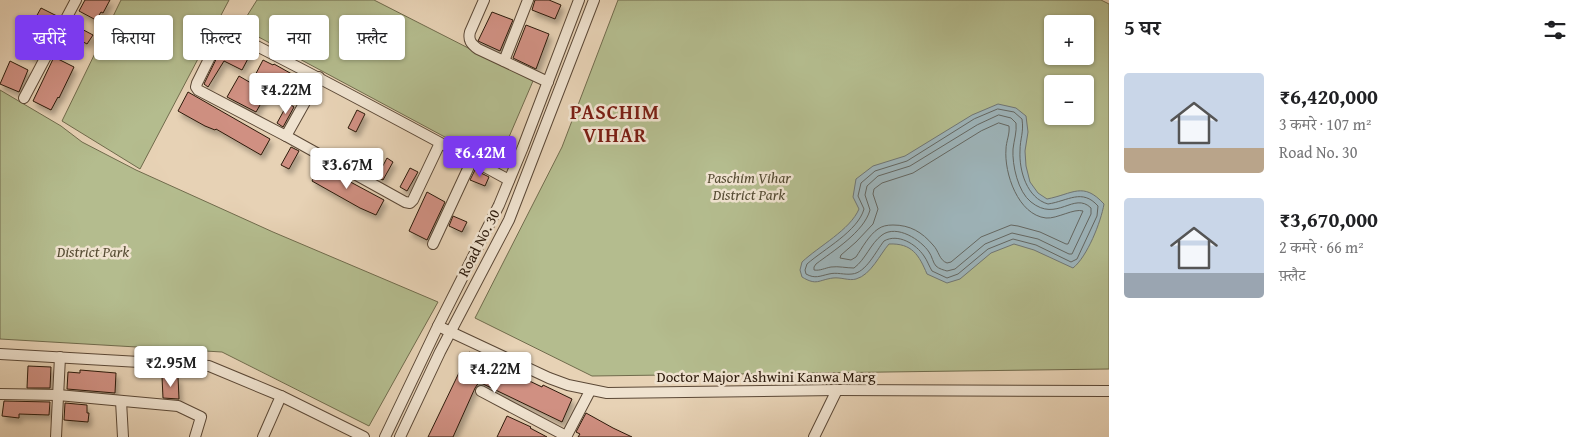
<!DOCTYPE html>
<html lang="hi">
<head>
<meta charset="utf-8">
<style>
  body { margin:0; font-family:"Gentium Book Plus","Noto Serif Devanagari",serif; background:#f6f6f6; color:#202124; height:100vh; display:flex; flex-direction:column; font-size:19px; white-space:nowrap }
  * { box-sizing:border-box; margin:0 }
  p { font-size:16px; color:#757577 }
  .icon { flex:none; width:28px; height:28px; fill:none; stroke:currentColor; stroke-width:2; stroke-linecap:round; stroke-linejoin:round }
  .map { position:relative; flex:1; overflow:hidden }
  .panel { display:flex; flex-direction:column; background:#fff; width:475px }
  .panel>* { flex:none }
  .guide { position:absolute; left:15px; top:15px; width:475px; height:45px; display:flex; gap:10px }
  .buttons { position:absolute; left:1044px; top:15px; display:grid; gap:10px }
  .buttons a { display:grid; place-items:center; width:50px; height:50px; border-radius:5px; background:#fff; box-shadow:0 1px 4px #0004; font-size:25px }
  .price { position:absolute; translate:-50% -42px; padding:0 11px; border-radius:5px; background:#fff; color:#222; font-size:16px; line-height:32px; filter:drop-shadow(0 1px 2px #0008) }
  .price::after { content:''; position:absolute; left:50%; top:30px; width:15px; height:11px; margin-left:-8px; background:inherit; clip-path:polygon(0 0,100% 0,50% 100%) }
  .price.selected { background:#7c3aed; color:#fff }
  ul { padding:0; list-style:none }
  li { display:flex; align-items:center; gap:15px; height:125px; padding:0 15px }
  li span { display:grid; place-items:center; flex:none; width:140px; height:100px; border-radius:5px; color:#555 }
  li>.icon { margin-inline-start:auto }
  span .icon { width:60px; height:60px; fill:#fffc; stroke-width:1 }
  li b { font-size:21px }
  h2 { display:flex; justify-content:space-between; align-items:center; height:60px; padding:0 15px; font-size:21px }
  .tag { padding:0 18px; border-radius:5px; background:#fff; box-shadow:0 1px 4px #0004; font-size:18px; line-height:45px }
  .tag.selected { background:#7c3aed; color:#fff }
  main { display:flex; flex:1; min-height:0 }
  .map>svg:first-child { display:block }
</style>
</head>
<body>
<main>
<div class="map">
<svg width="1109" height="437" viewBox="0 0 1109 437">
  <defs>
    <filter id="shadow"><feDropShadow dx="3" dy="5" stdDeviation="2.5" flood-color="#0004"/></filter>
  </defs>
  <rect width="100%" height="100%" fill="#e7d2b5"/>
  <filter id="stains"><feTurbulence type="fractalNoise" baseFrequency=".004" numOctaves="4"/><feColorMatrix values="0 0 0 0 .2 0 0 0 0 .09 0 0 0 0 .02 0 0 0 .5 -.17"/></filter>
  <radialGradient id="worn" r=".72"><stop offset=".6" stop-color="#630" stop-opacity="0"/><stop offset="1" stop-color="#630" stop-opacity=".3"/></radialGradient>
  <g fill="#b4bc8e" stroke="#706b4c" fill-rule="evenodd">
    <path d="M121,0H229L140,169L62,121Z"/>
    <path d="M257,0H374L533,81L497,165L240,27Z"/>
    <path d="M618,0H1101L1109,4V369L592,376L475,318L562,147ZM1052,24H1085V56H1052ZM1052,84H1085V116H1052Z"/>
    <path d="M0,90L61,126L82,142L136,170L273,232L438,302L369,426L222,352L0,339Z"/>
  </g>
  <path fill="#9db4ba" stroke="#707674" d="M998,104L1016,108L1026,116L1028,132L1025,151L1026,166L1030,182L1038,193L1047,199C1073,194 1083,181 1104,204C1101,222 1087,257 1073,268L1034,250L1014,244L991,253L960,279L947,283L927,274C919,255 912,243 889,244C880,254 871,275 856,279C849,281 841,277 833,278C818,280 817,286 802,277L800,270L802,262C819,246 850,230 859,209L853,197L856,179L873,166L905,156L972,115Z"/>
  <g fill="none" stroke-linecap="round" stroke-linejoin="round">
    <g stroke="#646762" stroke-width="1">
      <path d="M998,109L1014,112L1022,119C1024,133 1020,138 1020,151C1019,171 1027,198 1048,204C1068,201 1082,188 1098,206L1097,216L1077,259L1071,262L1036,245L1013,239L988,249L958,274L947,278L932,271C929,266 927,260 924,256C916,244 898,233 884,241C876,251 866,273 852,274C844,275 837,272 829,274C820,276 815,279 806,274L805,270L807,264C824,249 858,231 864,209L858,196L861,183L875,171L907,161L974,119Z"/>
      <path d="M999,115L1011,118L1016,123C1017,132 1014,140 1013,149C1012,165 1018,192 1031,202C1057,223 1074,191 1091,208V214L1072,254H1069L1038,239L1012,233L985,244L955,269L947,271C944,270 939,269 936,266C933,263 932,256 929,252C921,240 897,224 882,235C870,244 866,259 854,268C846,268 839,266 831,267C825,268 820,271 814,270V267L816,264C833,251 864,232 870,210L865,195L867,186L878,176L910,166L977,125Z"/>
      <path d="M999,123L1009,126C1010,134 1006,142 1006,149C1004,173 1018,215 1046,218C1057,219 1074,208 1083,211L1068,244H1066L1040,232L1018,226L1011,225L981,237L951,262L947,263C939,260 939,251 933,245C922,232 910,225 893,225C887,225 882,226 878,229C869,235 862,248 856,257L851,260L840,258L841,255L856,242L873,224L878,209L873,194L874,189L882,183L913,173L981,131Z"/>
    </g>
  </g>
  <g fill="#d09082" stroke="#2c1a0b" filter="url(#shadow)">
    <path d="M85,0H110L103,13L101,12L96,20L79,11Z"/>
    <path d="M535,0H549L561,5L555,19L532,10Z"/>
    <path d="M41,8L57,16L53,25L36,17Z"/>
    <path d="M492,12L513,20L500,51L478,41Z"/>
    <path d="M74,25L93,35L87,44L69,34Z"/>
    <path d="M526,25L549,34L536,69L513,58Z"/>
    <path d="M28,30L45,39L39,49L41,50L37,59L19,49Z"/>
    <path d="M226,39L252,51L242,70L224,61L208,87L204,84Z"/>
    <path d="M54,57L74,67L59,98L58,97L51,110L33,101Z"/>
    <path d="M263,60L273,65L274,64L299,78L289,96L271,86L256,112L227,97L239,76L251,83Z"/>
    <path d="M10,61L28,70L19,92L0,84Z"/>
    <path d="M188,92L270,139L261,155L216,129L215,130L205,126L178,111Z"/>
    <path d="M288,103L294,107L283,127L277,123Z"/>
    <path d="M357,110L365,114L356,132L348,128Z"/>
    <path d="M291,147L299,151L289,169L281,165Z"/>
    <path d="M387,158L393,162L383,180L377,177Z"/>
    <path d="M321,164L344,176L343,178L384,200L376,215L360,208L312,181Z"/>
    <path d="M410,168L418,172L407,191L400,187Z"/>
    <path d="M475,170L489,177L485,186L470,180Z"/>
    <path d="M427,192L445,202L427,240L409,231Z"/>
    <path d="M453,216L467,222L462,232L449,226Z"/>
    <path d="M469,352L542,387L543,385L572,399L562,422L479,382L475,388L453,437H428Z"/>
    <path d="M28,366L51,367L50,388H27Z"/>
    <path d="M80,370L116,373L115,393L67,389L68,372L80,373Z"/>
    <path d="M162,377H178L179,399L163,398Z"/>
    <path d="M4,401L50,402L49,415L19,414V418L2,416Z"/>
    <path d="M65,403L87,405V413H89L88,422L64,420Z"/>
    <path d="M586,413L613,428L632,437H578L580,434L576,432Z"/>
    <path d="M507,416L531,427L530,428L547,437H497Z"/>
  </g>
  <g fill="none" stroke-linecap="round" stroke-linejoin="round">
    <defs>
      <g id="minor">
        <path d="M484,0L470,32C468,40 471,44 478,49L548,82"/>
        <path d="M504,61L528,0"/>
        <path d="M24,98L76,0"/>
        <path d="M286,136L319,77"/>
        <path d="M440,143L413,200L410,203L405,202L286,136L198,90L196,87L197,83L222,33L227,32L231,33C325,80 417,130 509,180"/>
        <path d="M433,244L472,160"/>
        <path d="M438,326L549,378L568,385L607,393L837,390L1109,391"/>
        <path d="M0,354L209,366L281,396L364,437"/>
        <path d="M481,391L566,436"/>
        <path d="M0,394L58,395L178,406L201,417L195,437"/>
        <path d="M121,401L123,437"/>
        <path d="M56,437L60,357"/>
        <path d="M263,437L281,396"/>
        <path d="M385,437L438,326L499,205L523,147L579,0"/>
        <path d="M400,437L440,352L509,220L594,0"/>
        <path d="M566,437L590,391"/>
        <path d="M814,437L837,390"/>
      </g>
    </defs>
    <use href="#minor" stroke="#5b4836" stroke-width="12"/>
    <use href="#minor" stroke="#efe2cf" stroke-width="10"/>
  </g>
  <g text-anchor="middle" stroke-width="5" stroke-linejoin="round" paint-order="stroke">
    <g font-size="15" font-style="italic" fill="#554b32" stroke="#efe2cf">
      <text x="749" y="183">Paschim Vihar<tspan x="749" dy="17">District Park</tspan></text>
      <text x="93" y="257">District Park</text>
    </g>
    <g font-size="15" fill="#2c1a0b" stroke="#efe2cf">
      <text transform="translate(479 243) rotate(-63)" y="5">Road No. 30</text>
      <text x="766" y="382">Doctor Major Ashwini Kanwa Marg</text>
    </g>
    <g font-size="20" font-weight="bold" letter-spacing="1" fill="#7a1f14" stroke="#efe2cf">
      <text x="615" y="119">PASCHIM<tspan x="615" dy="23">VIHAR</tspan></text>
    </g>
  </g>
  <rect width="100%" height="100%" filter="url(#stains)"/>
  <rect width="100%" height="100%" fill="url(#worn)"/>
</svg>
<div class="buttons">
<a>+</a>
<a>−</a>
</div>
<b class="price" style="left:286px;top:115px">₹4.22M</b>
<b class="price selected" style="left:480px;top:178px">₹6.42M</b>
<b class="price" style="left:347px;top:190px">₹3.67M</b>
<b class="price" style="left:171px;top:388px">₹2.95M</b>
<b class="price" style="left:495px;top:394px">₹4.22M</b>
<div class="guide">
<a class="tag selected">खरीदें</a>
<a class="tag">किराया</a>
<a class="tag">फ़िल्टर</a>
<a class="tag">नया</a>
<a class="tag">फ़्लैट</a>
</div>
</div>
<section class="panel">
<h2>5 घर<svg class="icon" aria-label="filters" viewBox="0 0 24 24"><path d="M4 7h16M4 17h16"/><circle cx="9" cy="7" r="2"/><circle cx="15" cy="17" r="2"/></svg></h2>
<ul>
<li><span style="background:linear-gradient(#c9d6e8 75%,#b9a48a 0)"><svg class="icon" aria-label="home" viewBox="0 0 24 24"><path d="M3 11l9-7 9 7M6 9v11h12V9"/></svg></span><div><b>₹6,420,000</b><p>3 कमरे · 107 m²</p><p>Road No. 30</p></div></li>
<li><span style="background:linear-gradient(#c9d6e8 75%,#9aa5b1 0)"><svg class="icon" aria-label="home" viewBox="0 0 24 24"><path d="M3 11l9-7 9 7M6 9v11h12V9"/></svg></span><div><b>₹3,670,000</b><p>2 कमरे · 66 m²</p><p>फ़्लैट</p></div></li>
</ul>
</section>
</main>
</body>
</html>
